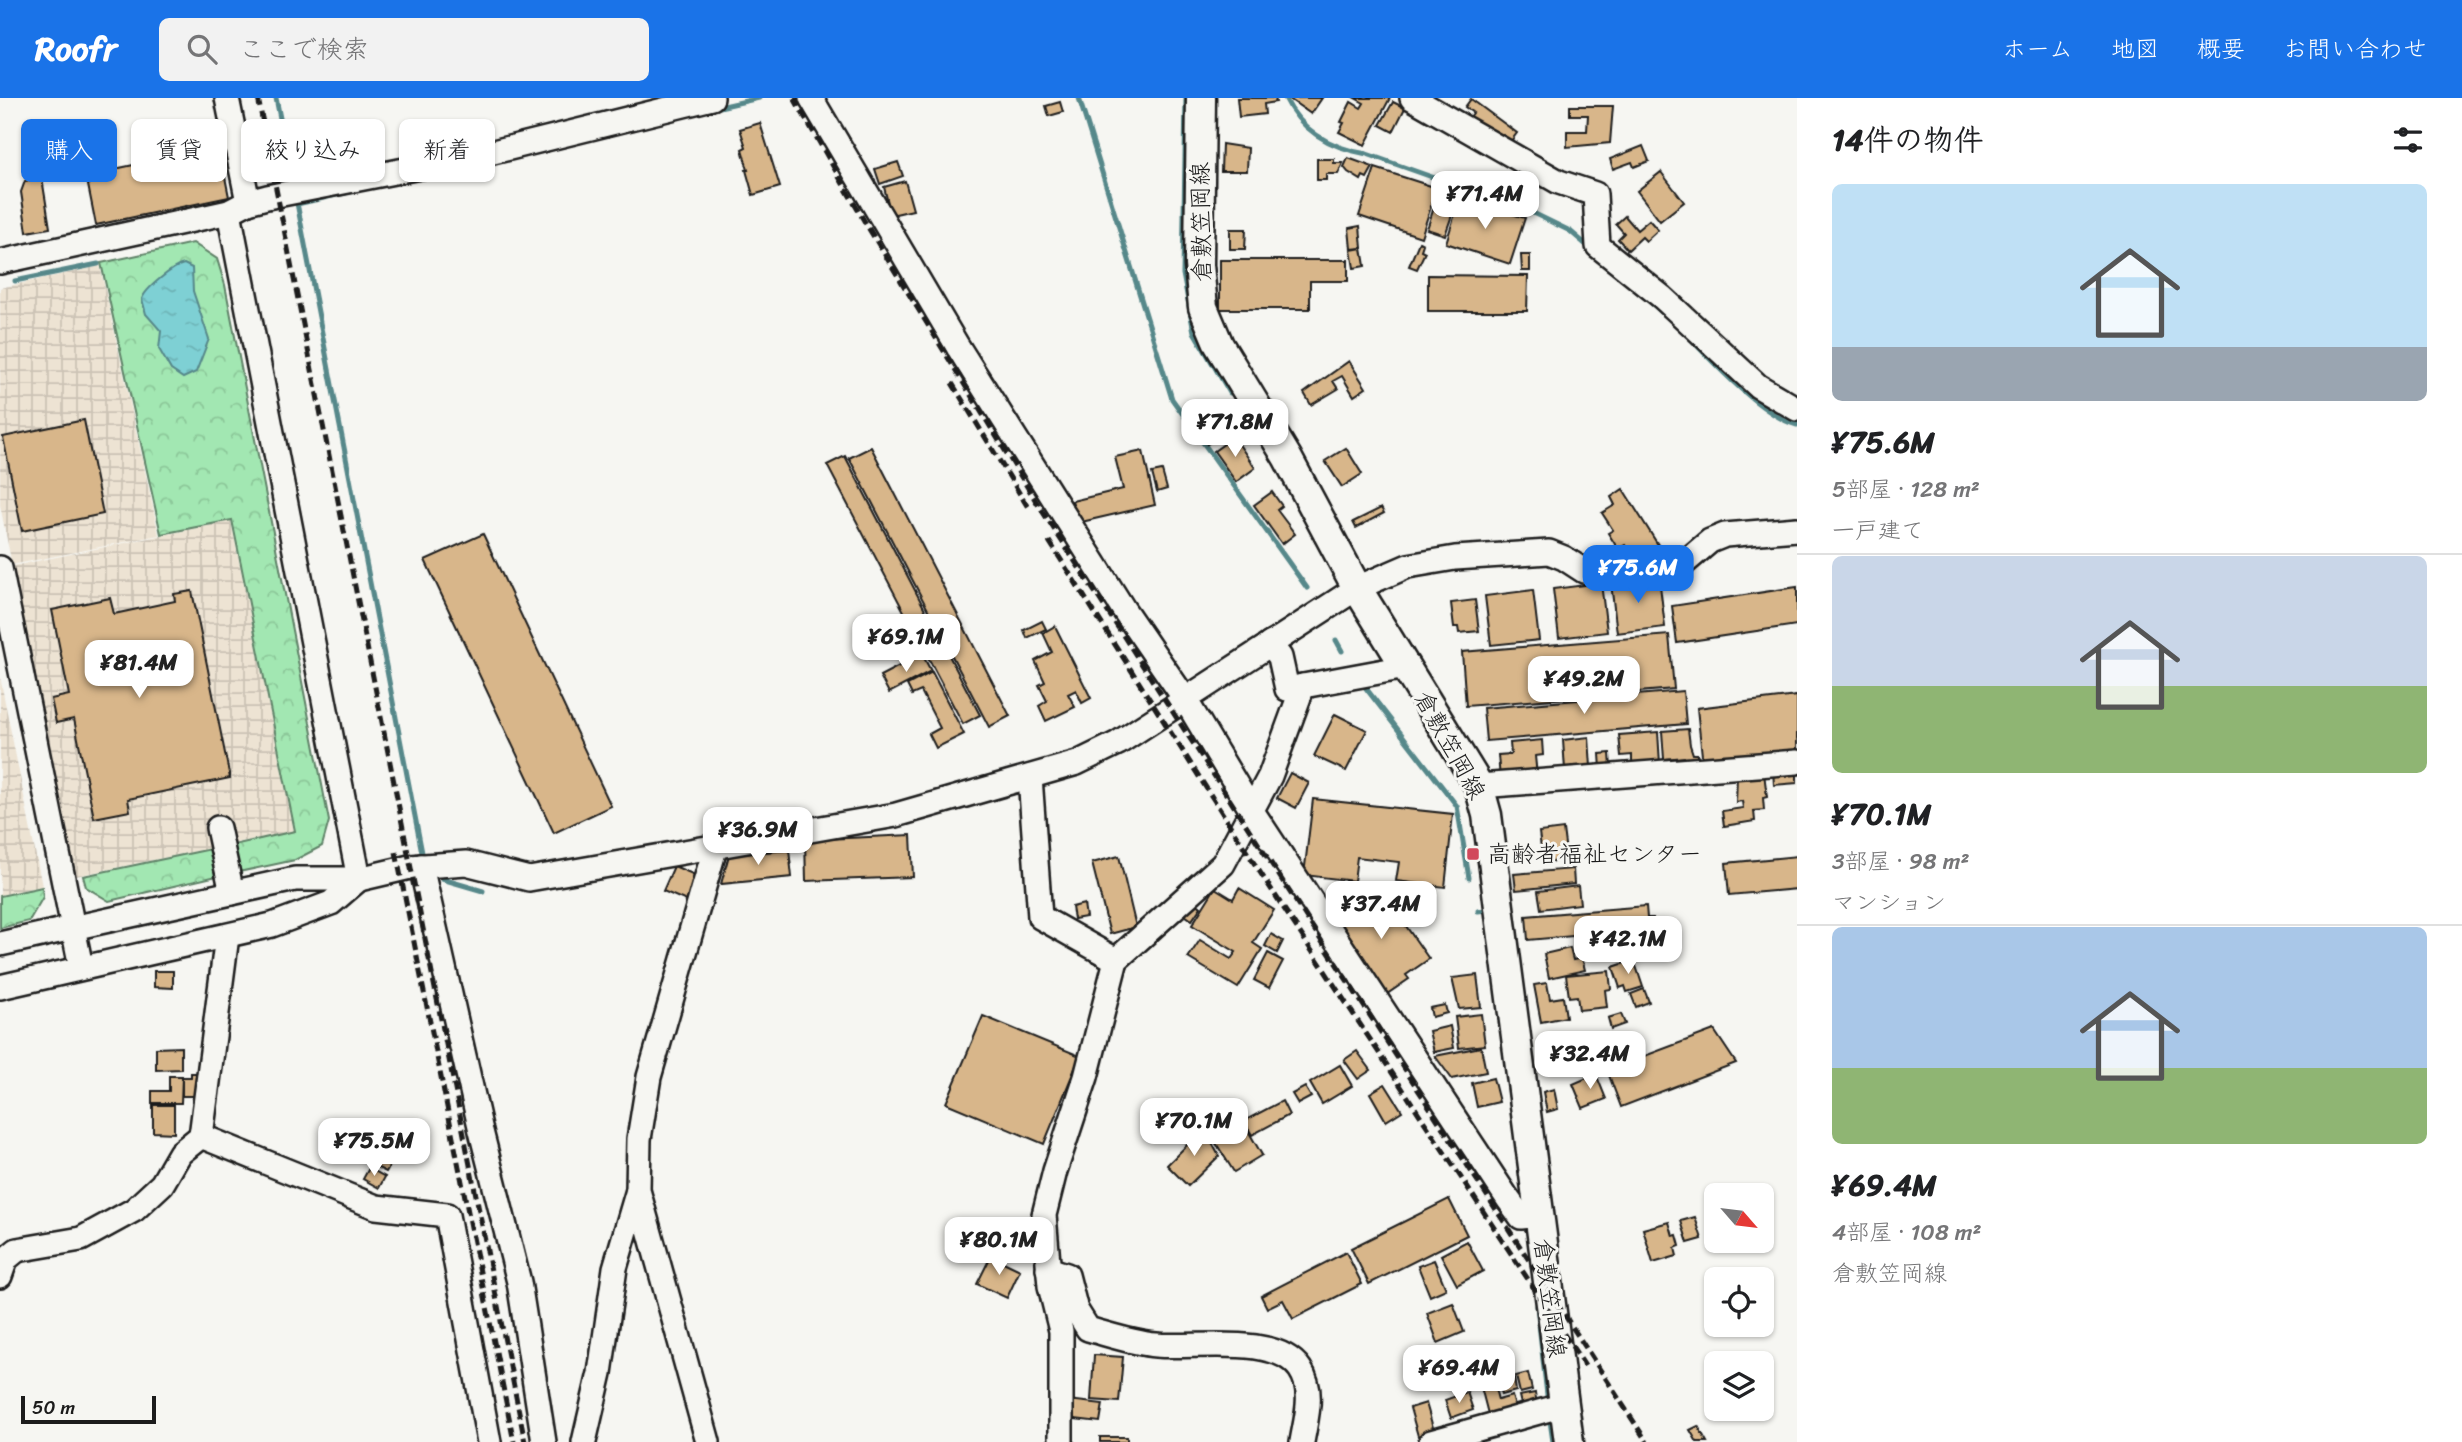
<!DOCTYPE html>
<html lang="ja">
<head>
<meta charset="utf-8">
<style>
  body { margin:0; font-family:Sriracha,"Klee One",sans-serif; background:#f2f2f2; color:#202124; height:100vh; display:flex; flex-direction:column; font-size:26px; white-space:nowrap }
  * { box-sizing:border-box; margin:0 }
  p { font-size:23px; color:#757577 }
  .icon { flex:none; width:38px; height:38px; fill:none; stroke:currentColor; stroke-width:2; stroke-linecap:round; stroke-linejoin:round }
  .map { position:relative; flex:1; overflow:hidden }
  .details { display:flex; flex-direction:column; background:#fff; width:665px }
  .details>* { flex:none }
  .hud { position:absolute; left:21px; top:21px; width:665px; height:63px; display:flex; gap:14px }
  .needle { width:46px; rotate:118deg }
  .buttons { position:absolute; left:1704px; top:1085px; display:grid; gap:14px }
  .buttons a { display:grid; place-items:center; width:70px; height:70px; border-radius:10px; background:#fff; box-shadow:0 2px 5px #0004; font-size:35px }
  .scale { position:absolute; left:21px; bottom:18px; width:135px; box-sizing:border-box; padding-left:7px; border:4px solid #1c1c1c; border-top:0; font-size:19px; line-height:24px; white-space:nowrap; color:#1c1c1c; -webkit-text-stroke:5px #f6f6f2; paint-order:stroke }
  .price { position:absolute; translate:-50% -60px; padding:0 16px; border-radius:14px; background:#fff; color:#222; font-size:23px; line-height:46px; filter:drop-shadow(0 2px 4px #0008) }
  .price::after { content:''; position:absolute; left:50%; top:42px; width:21px; height:16px; margin-left:-10px; background:inherit; clip-path:polygon(0 0,100% 0,50% 100%) }
  .price.active { background:#1a73e8; color:#fff }
  ul { padding:0; list-style:none }
  li { display:grid; align-content:center; gap:14px; height:371px; padding:0 35px }
  li+li { border-top:2px solid #e0e0e0 }
  li span { display:grid; place-items:center; height:217px; border-radius:10px; color:#555 }
  li>.icon { margin-inline-start:auto }
  span .icon { width:126px; height:126px; fill:#fffc; stroke-width:1 }
  li b { font-size:30px }
  h2 { display:flex; justify-content:space-between; align-items:center; height:84px; padding:0 35px; font-size:30px }
  .tag { padding:0 24px; border-radius:10px; background:#fff; box-shadow:0 2px 5px #0004; font-size:24px; line-height:63px }
  .tag.active { background:#1a73e8; color:#fff }
  header { display:flex; align-items:center; gap:42px; box-sizing:border-box; height:98px; padding:0 35px; background:#1a73e8; color:#fff }
  header strong { font-size:33px }
  nav { display:flex; gap:38px; margin-inline-start:auto; font-size:24px }
  .search { width:490px; height:63px; background:#f2f2f2; display:flex; align-items:center; gap:18px; box-sizing:border-box; padding:0 24px; border-radius:10px; color:#757577; font-size:26px }
  main { display:flex; flex:1; min-height:0 }
  .map>svg:first-child { display:block }
</style>
</head>
<body>
<header>
<strong>Roofr</strong>
<div class="search"><svg class="icon" aria-label="search" viewBox="0 0 24 24"><circle cx="10" cy="10" r="6"/><path d="M15 15l6 6"/></svg>ここで検索</div>
<nav><a>ホーム</a><a>地図</a><a>概要</a><a>お問い合わせ</a></nav>
</header>
<main>
<div class="map">
<svg width="1797" height="1344" viewBox="0 0 1797 1344">
  <defs>
    <pattern id="industrial-grid" width="8" height="8" patternUnits="userSpaceOnUse" patternTransform="scale(1.75)"><rect width="8" height="8" fill="#ede3d3"/><path d="M0 4h8M4 0v8" fill="none" stroke="#cbc2b5"/></pattern>
    <pattern id="park-crowns" width="20" height="18" patternUnits="userSpaceOnUse" patternTransform="scale(1.75)"><rect width="20" height="18" fill="#a2e7b2"/><path d="M2 6a3 3 0 1 1 6 0M12 15a3 3 0 1 1 6 0" fill="none" stroke="#8bc698"/></pattern>
    <pattern id="water-ripples" width="26" height="14" patternUnits="userSpaceOnUse" patternTransform="scale(1.75)"><rect width="26" height="14" fill="#7ed0d4"/><path d="M2 4q2-2 4 0t4 0M15 11q2-2 4 0t4 0" fill="none" stroke="#6cb2b5"/></pattern>
  </defs>
  <rect width="100%" height="100%" fill="#f6f6f2"/>
  <filter id="ink" filterUnits="userSpaceOnUse"><feTurbulence type="fractalNoise" baseFrequency=".0143" numOctaves="2"/><feDisplacementMap in="SourceGraphic" scale="14" xChannelSelector="R" yChannelSelector="G"/><feConvolveMatrix kernelMatrix="1 2 1 2 8 2 1 2 1" color-interpolation-filters="sRGB"/></filter>
  <g filter="url(#ink)">
    <g fill="url(#industrial-grid)">
      <path d="M100,168L159,437L12,467L0,407V190Z"/>
      <path d="M231,423L294,733L76,778L13,468Z"/>
      <path d="M0,579L42,788L0,797Z"/>
    </g>
    <g fill="url(#park-crowns)" stroke="#5f8267" stroke-width="2">
      <path d="M193,145L217,161L225,187L329,723L322,748L295,762L234,775L229,748L295,733L232,422L161,436L101,165Z"/>
      <path d="M211,751L217,778L109,803L86,789L83,778Z"/>
      <path d="M42,789L43,799L29,823L0,830V798Z"/>
    </g>
    <path fill="url(#water-ripples)" stroke="#57888a" stroke-width="2" d="M184,166L192,170L193,193L209,241L196,274L183,280L171,272L159,251L161,233L146,216L142,201C145,191 173,168 184,166Z"/>
    <g fill="none" stroke-linecap="round" stroke-linejoin="round">
      <g stroke="#57888a" stroke-width="5">
        <path d="M276,0L293,86"/>
        <path d="M1079,0L1172,301L1307,490"/>
        <path d="M1186,0L1183,176L1194,234L1230,295"/>
        <path d="M1285,0C1301,33 1331,50 1367,56L1531,114L1570,133L1591,151"/>
        <path d="M711,11L759,0"/>
        <path d="M297,105L423,760"/>
        <path d="M297,106L354,93"/>
        <path d="M15,183L98,166"/>
        <path d="M1648,202L1664,216"/>
        <path d="M1687,237C1713,264 1761,317 1797,327"/>
        <path d="M1336,542L1342,553"/>
        <path d="M1365,589L1457,708L1469,780"/>
        <path d="M442,781L483,793"/>
        <path d="M1478,813L1487,812"/>
        <path d="M1537,1208L1548,1306"/>
        <path d="M1549,1316L1553,1344"/>
      </g>
    </g>
    <g fill="#d8b68a" stroke="#1c1c1c" stroke-width="2">
      <path d="M1237,0H1275L1276,4L1264,6L1265,16L1239,19Z"/>
      <path d="M1288,0H1322L1311,16Z"/>
      <path d="M1355,0H1390L1365,47L1339,34L1344,25L1341,24L1351,4L1361,10L1364,5Z"/>
      <path d="M1471,1L1517,35L1508,47L1470,19L1473,15L1465,9Z"/>
      <path d="M1060,4L1063,14L1049,18L1046,8Z"/>
      <path d="M1393,4L1405,10L1393,34L1380,27Z"/>
      <path d="M1570,8H1613L1610,45L1567,49V33H1587L1588,17H1570Z"/>
      <path d="M760,25L780,89L753,97L746,72H748L742,51L746,49L740,31Z"/>
      <path d="M1222,46L1248,50L1247,73H1221Z"/>
      <path d="M1643,48L1649,63L1634,69L1632,64L1613,71L1610,61Z"/>
      <path d="M219,49L229,99L96,127L86,77Z"/>
      <path d="M1348,60L1373,69L1367,80L1363,78L1361,82L1348,74L1344,69Z"/>
      <path d="M1317,61H1334V65H1343L1338,76H1326V82H1317Z"/>
      <path d="M898,64L903,78L880,86L875,71Z"/>
      <path d="M1375,70L1437,90L1421,139L1359,118Z"/>
      <path d="M1661,74L1684,104L1660,123L1637,93Z"/>
      <path d="M42,80L50,130L27,134L21,94L25,83Z"/>
      <path d="M905,83L913,112L891,117L884,89Z"/>
      <path d="M1439,94L1458,100L1445,137L1427,131Z"/>
      <path d="M1460,100L1525,120L1510,166L1446,145Z"/>
      <path d="M1625,118L1637,132L1649,122L1658,132L1646,143L1642,139L1628,152L1618,141L1624,135L1616,126Z"/>
      <path d="M1360,128L1362,150L1351,151L1349,130Z"/>
      <path d="M1230,131H1246L1245,151H1230Z"/>
      <path d="M1419,144L1423,146L1421,152L1425,154L1417,171L1409,168Z"/>
      <path d="M1362,150L1365,168L1354,170L1351,152Z"/>
      <path d="M1521,157H1530V173H1522Z"/>
      <path d="M1220,162H1348V183H1310V211H1220Z"/>
      <path d="M1428,177L1528,178L1527,213H1428Z"/>
      <path d="M1349,263L1366,290L1354,298L1342,278L1333,283L1338,291L1311,307L1304,295Z"/>
      <path d="M1219,313L1230,331L1207,346L1196,329Z"/>
      <path d="M84,322L103,416L22,433L3,339Z"/>
      <path d="M1234,339L1255,370L1236,384L1214,353Z"/>
      <path d="M871,349L1010,618L989,629L849,360Z"/>
      <path d="M1346,350L1362,376L1342,389L1325,363Z"/>
      <path d="M1143,353L1155,407L1077,425L1072,403L1123,391L1115,359Z"/>
      <path d="M845,358L980,617L963,626L827,367Z"/>
      <path d="M1162,373L1167,391L1157,394L1152,375Z"/>
      <path d="M1623,391L1660,450L1636,465L1625,447L1618,451L1608,435L1613,432L1602,415L1615,407L1611,399Z"/>
      <path d="M1272,394L1282,408L1277,412L1295,436L1282,446L1254,407Z"/>
      <path d="M1381,410L1384,415L1356,430L1353,424Z"/>
      <path d="M483,436L611,708L554,735L425,462Z"/>
      <path d="M1659,479L1665,529L1617,535L1611,485Z"/>
      <path d="M1601,485L1607,534L1559,540L1553,491Z"/>
      <path d="M1797,489V527L1677,545L1672,508Z"/>
      <path d="M1533,492L1539,542L1491,547L1485,498Z"/>
      <path d="M192,493L230,680L128,701L130,713L94,720L74,621L56,625L51,601L69,597L52,512L110,500L114,516L175,503L174,496Z"/>
      <path d="M1475,502L1479,533L1459,535L1458,529H1454L1451,505Z"/>
      <path d="M1042,523L1046,531L1027,540L1024,532Z"/>
      <path d="M1055,528L1091,600L1082,605L1076,592L1068,596L1075,609L1046,623L1039,608L1047,603L1039,587L1045,584L1035,563L1052,554L1043,535Z"/>
      <path d="M1669,537L1674,591L1466,608L1462,554Z"/>
      <path d="M922,556L931,573L889,595L880,578Z"/>
      <path d="M932,574L964,636L936,650L929,636L940,630L921,593L912,597L907,587Z"/>
      <path d="M1683,593L1686,626L1486,643L1483,610Z"/>
      <path d="M1797,598V656L1703,667L1697,610Z"/>
      <path d="M1335,616L1367,632L1346,673L1314,658Z"/>
      <path d="M1688,631L1690,647L1693,656H1697V662L1685,663L1684,659L1664,661L1662,633Z"/>
      <path d="M1658,634L1660,666L1632,668V657L1621,658L1619,637Z"/>
      <path d="M1589,639L1591,669L1565,672L1563,642Z"/>
      <path d="M1542,642L1543,657L1535,658L1537,678L1500,681L1498,657L1511,656L1510,645Z"/>
      <path d="M1610,655L1611,670L1601,671L1600,656Z"/>
      <path d="M1797,670V685L1774,687L1773,672Z"/>
      <path d="M1290,675L1309,685L1296,710L1277,700Z"/>
      <path d="M1764,675L1767,699L1763,700L1764,712L1754,713L1755,723L1724,728L1722,713L1743,710L1742,703L1736,704L1737,678Z"/>
      <path d="M1313,701L1453,716L1445,789L1396,783L1399,764L1357,759L1354,783L1304,777Z"/>
      <path d="M1563,731L1567,762L1547,764L1546,757L1542,758L1539,734Z"/>
      <path d="M911,737L913,779L806,783L805,742Z"/>
      <path d="M789,752L792,779L721,786L729,757Z"/>
      <path d="M1119,758L1136,829L1110,836L1092,765Z"/>
      <path d="M1797,758V791L1729,797L1726,765Z"/>
      <path d="M674,768L702,780L691,805L663,793Z"/>
      <path d="M1573,771L1574,786L1516,792L1514,776Z"/>
      <path d="M1578,788L1580,806L1541,811L1538,793Z"/>
      <path d="M1215,790L1233,801L1239,790L1274,812L1253,845L1262,851L1238,890L1188,860L1200,842L1231,861L1236,854L1192,827Z"/>
      <path d="M1354,797L1367,816L1387,801L1429,861L1406,877L1409,881L1387,896L1330,814Z"/>
      <path d="M1192,801L1201,809L1192,822L1182,815Z"/>
      <path d="M1084,806L1086,819L1074,821L1072,809Z"/>
      <path d="M1646,808L1647,820H1653V831L1528,842L1526,818Z"/>
      <path d="M1271,836L1283,843L1277,855L1265,848Z"/>
      <path d="M1658,839L1659,850L1580,856L1579,844Z"/>
      <path d="M1570,850L1573,862L1582,860L1585,872L1549,880L1544,856Z"/>
      <path d="M1268,855L1283,863L1269,890L1254,882Z"/>
      <path d="M1634,862L1643,889L1627,894L1625,888L1620,890L1613,869Z"/>
      <path d="M154,873H173V890L154,889Z"/>
      <path d="M1609,873L1611,891L1605,892L1607,909L1579,912L1577,898L1569,899L1566,877Z"/>
      <path d="M1477,877L1481,909L1459,911L1452,880Z"/>
      <path d="M1547,885L1550,901L1563,899L1566,919L1541,924L1534,887Z"/>
      <path d="M1644,891L1649,904L1636,909L1631,896Z"/>
      <path d="M1445,907L1447,915L1432,919L1430,910Z"/>
      <path d="M1481,916L1485,947L1459,950L1455,919Z"/>
      <path d="M1621,916L1625,926L1611,931L1608,920Z"/>
      <path d="M983,918L1080,958L1044,1046L946,1005Z"/>
      <path d="M1450,928L1454,950L1434,954L1429,933Z"/>
      <path d="M1714,932L1736,965L1621,1009L1607,972Z"/>
      <path d="M1551,941L1556,953L1546,957L1541,945Z"/>
      <path d="M1578,947L1581,959L1566,962L1563,951Z"/>
      <path d="M181,949V971L156,972V950Z"/>
      <path d="M1481,949L1486,974L1452,981L1435,958Z"/>
      <path d="M1357,953L1371,972L1358,981L1344,962Z"/>
      <path d="M1340,967L1352,988L1322,1006L1310,985Z"/>
      <path d="M191,975H198V998H182V979H191Z"/>
      <path d="M1596,976L1606,1001L1583,1010L1573,986Z"/>
      <path d="M169,978H182L181,1005H152V993H169Z"/>
      <path d="M1493,980L1499,1004L1477,1009L1472,985Z"/>
      <path d="M1385,986L1402,1013L1386,1023L1370,995Z"/>
      <path d="M1305,989L1311,999L1298,1006L1292,996Z"/>
      <path d="M1554,991L1558,1011L1547,1014L1543,994Z"/>
      <path d="M1282,1003L1289,1017L1252,1037L1244,1023Z"/>
      <path d="M153,1007H174V1035L153,1034Z"/>
      <path d="M1243,1024L1262,1057L1234,1074L1214,1042Z"/>
      <path d="M1204,1030L1219,1058L1188,1088L1167,1067Z"/>
      <path d="M375,1056L392,1064L386,1074L370,1066Z"/>
      <path d="M369,1070L385,1079L379,1090L363,1081Z"/>
      <path d="M1449,1101L1467,1137L1369,1186L1351,1150Z"/>
      <path d="M1695,1119L1702,1141L1688,1145L1681,1123Z"/>
      <path d="M1669,1124L1673,1138L1677,1137L1680,1148L1675,1150L1677,1158L1653,1165L1643,1131Z"/>
      <path d="M1467,1143L1483,1173L1457,1187L1441,1157Z"/>
      <path d="M1346,1154L1362,1186L1293,1221L1283,1202L1267,1210L1261,1198Z"/>
      <path d="M991,1158L1020,1172L1007,1200L977,1186Z"/>
      <path d="M1434,1162L1446,1191L1430,1198L1418,1168Z"/>
      <path d="M1453,1205L1464,1234L1438,1245L1427,1215Z"/>
      <path d="M1094,1257L1123,1259L1119,1304L1091,1302Z"/>
      <path d="M1528,1275L1532,1292L1520,1295L1516,1278Z"/>
      <path d="M1514,1280L1516,1293L1501,1297L1498,1283Z"/>
      <path d="M1494,1286L1498,1302L1512,1298L1516,1312L1489,1320L1481,1289Z"/>
      <path d="M1467,1294L1473,1312L1451,1320L1445,1302Z"/>
      <path d="M1535,1295L1537,1306L1522,1310L1519,1298Z"/>
      <path d="M1068,1302L1103,1306L1100,1324L1066,1320Z"/>
      <path d="M1426,1305L1434,1333L1418,1338L1410,1310Z"/>
      <path d="M1698,1328L1707,1344H1697L1690,1332Z"/>
      <rect x="1100" y="1339" width="27" height="5"/>
    </g>
    <g fill="none" stroke-linecap="round" stroke-linejoin="round">
      <defs>
        <g id="minor">
          <path d="M227,0L248,104"/>
          <path d="M811,0L958,249L1124,512L1185,601L1252,713L1508,1101L1521,1119L1540,1117"/>
          <path d="M1412,0L1559,84L1595,96L1598,148L1662,199L1758,288L1797,311"/>
          <path d="M229,114L359,781"/>
          <path d="M0,164L229,114L248,104L267,99L481,57L712,0"/>
          <path d="M0,470L81,869"/>
          <path d="M1270,546L1280,559L1287,591L1406,569"/>
          <path d="M1030,679L1040,819L1116,862"/>
          <path d="M1479,688L1797,664"/>
          <path d="M218,730L232,795"/>
          <path d="M421,768L481,1033L519,1184L544,1344"/>
          <path d="M0,846L295,781H359L410,769L466,765L529,781L896,717L1077,665L1118,645L1357,490L1408,468L1455,460L1549,454L1564,460L1584,473H1622L1683,466L1710,443L1725,437L1797,431"/>
          <path d="M0,889L272,827L331,805L359,781"/>
          <path d="M201,1038L227,838"/>
          <path d="M1048,1171L1067,1177L1076,1212L1088,1231C1110,1237 1133,1245 1156,1247C1194,1251 1275,1235 1300,1271C1315,1293 1306,1320 1302,1344"/>
          <path d="M0,1178L6,1161L17,1152L81,1141L134,1112L162,1086L180,1055L201,1038L376,1109L447,1117L489,1344"/>
          <path d="M584,1344L600,1275L615,1170L638,1092"/>
          <path d="M708,1344L638,1092L639,1041L649,979L716,747"/>
          <path d="M1061,1344V1233L1050,1188L1044,1117L1055,1073L1086,979L1116,862L1223,766L1270,678L1303,588"/>
          <path d="M1431,1344L1564,1307"/>
        </g>
        <path id="major" d="M1201,0L1199,167L1203,209L1219,247L1287,359L1357,490L1479,688L1487,717L1569,1344"/>
      </defs>
      <use href="#minor" stroke="#1c1c1c" stroke-width="28"/>
      <use href="#major" stroke="#1c1c1c" stroke-width="33"/>
      <use href="#minor" stroke="#f6f6f2" stroke-width="23"/>
      <use href="#major" stroke="#f6f6f2" stroke-width="28"/>
      <g stroke="#1c1c1c" stroke-width="5" stroke-dasharray="10 5" stroke-linecap="butt">
        <path d="M258,0L525,1344"/>
        <path d="M794,0L866,126L1039,408L1647,1344"/>
        <path d="M952,285L1029,411"/>
        <path d="M1049,443L1254,765L1585,1268"/>
        <path d="M396,754L514,1344"/>
      </g>
    </g>
  </g>
  <rect fill="#d1495b" stroke="#f6f6f2" stroke-width="2.5" x="1466" y="749" width="14" height="14" rx="3.5"/>
  <g text-anchor="middle" stroke-width="6" stroke-linejoin="round" paint-order="stroke">
    <g font-size="24" fill="#1c1c1c" stroke="#f6f6f2">
      <text transform="translate(1201 124) rotate(-91)" y="8">倉敷笠岡線</text>
      <text transform="translate(1450 647) rotate(61)" y="8">倉敷笠岡線</text>
      <text transform="translate(1550 1200) rotate(83)" y="8">倉敷笠岡線</text>
    </g>
    <g font-size="24" fill="#1c1c1c" stroke="#f6f6f2" text-anchor="start">
      <text x="1487" y="764">高齢者福祉センター</text>
    </g>
  </g>
</svg>
<div class="buttons">
<a><svg class="needle" viewBox="-14 -14 28 28"><path d="M0-13l5 13h-10z" fill="#e53935"/><path d="M0 13l5-13h-10z" fill="#757577"/></svg></a>
<a><svg class="icon" aria-label="locate" viewBox="0 0 24 24"><circle cx="12" cy="12" r="6"/><path d="M12 2v4M12 18v4M2 12h4M18 12h4"/></svg></a>
<a><svg class="icon" aria-label="layers" viewBox="0 0 24 24"><path d="M12 4l9 5-9 5-9-5zM3 14l9 5 9-5"/></svg></a>
</div>
<div class="scale">50 m</div>
<b class="price" style="left:1485px;top:133px">¥71.4M</b>
<b class="price" style="left:1235px;top:361px">¥71.8M</b>
<b class="price active" style="left:1638px;top:507px">¥75.6M</b>
<b class="price" style="left:906px;top:576px">¥69.1M</b>
<b class="price" style="left:139px;top:602px">¥81.4M</b>
<b class="price" style="left:1584px;top:618px">¥49.2M</b>
<b class="price" style="left:758px;top:769px">¥36.9M</b>
<b class="price" style="left:1381px;top:843px">¥37.4M</b>
<b class="price" style="left:1628px;top:878px">¥42.1M</b>
<b class="price" style="left:1590px;top:993px">¥32.4M</b>
<b class="price" style="left:1194px;top:1060px">¥70.1M</b>
<b class="price" style="left:374px;top:1080px">¥75.5M</b>
<b class="price" style="left:999px;top:1179px">¥80.1M</b>
<b class="price" style="left:1459px;top:1307px">¥69.4M</b>
<div class="hud">
<a class="tag active">購入</a>
<a class="tag">賃貸</a>
<a class="tag">絞り込み</a>
<a class="tag">新着</a>
</div>
</div>
<section class="details">
<h2>14件の物件<svg class="icon" aria-label="filters" viewBox="0 0 24 24"><path d="M4 7h16M4 17h16"/><circle cx="9" cy="7" r="2"/><circle cx="15" cy="17" r="2"/></svg></h2>
<ul>
<li><span style="background:linear-gradient(#bfe0f5 75%,#9aa5b1 0)"><svg class="icon" aria-label="home" viewBox="0 0 24 24"><path d="M3 11l9-7 9 7M6 9v11h12V9"/></svg></span><div><b>¥75.6M</b><p>5部屋 · 128 m²</p><p>一戸建て</p></div></li>
<li><span style="background:linear-gradient(#c9d6e8 60%,#8fb573 0)"><svg class="icon" aria-label="home" viewBox="0 0 24 24"><path d="M3 11l9-7 9 7M6 9v11h12V9"/></svg></span><div><b>¥70.1M</b><p>3部屋 · 98 m²</p><p>マンション</p></div></li>
<li><span style="background:linear-gradient(#a9c7e8 65%,#8fb573 0)"><svg class="icon" aria-label="home" viewBox="0 0 24 24"><path d="M3 11l9-7 9 7M6 9v11h12V9"/></svg></span><div><b>¥69.4M</b><p>4部屋 · 108 m²</p><p>倉敷笠岡線</p></div></li>
</ul>
</section>
</main>
</body>
</html>
